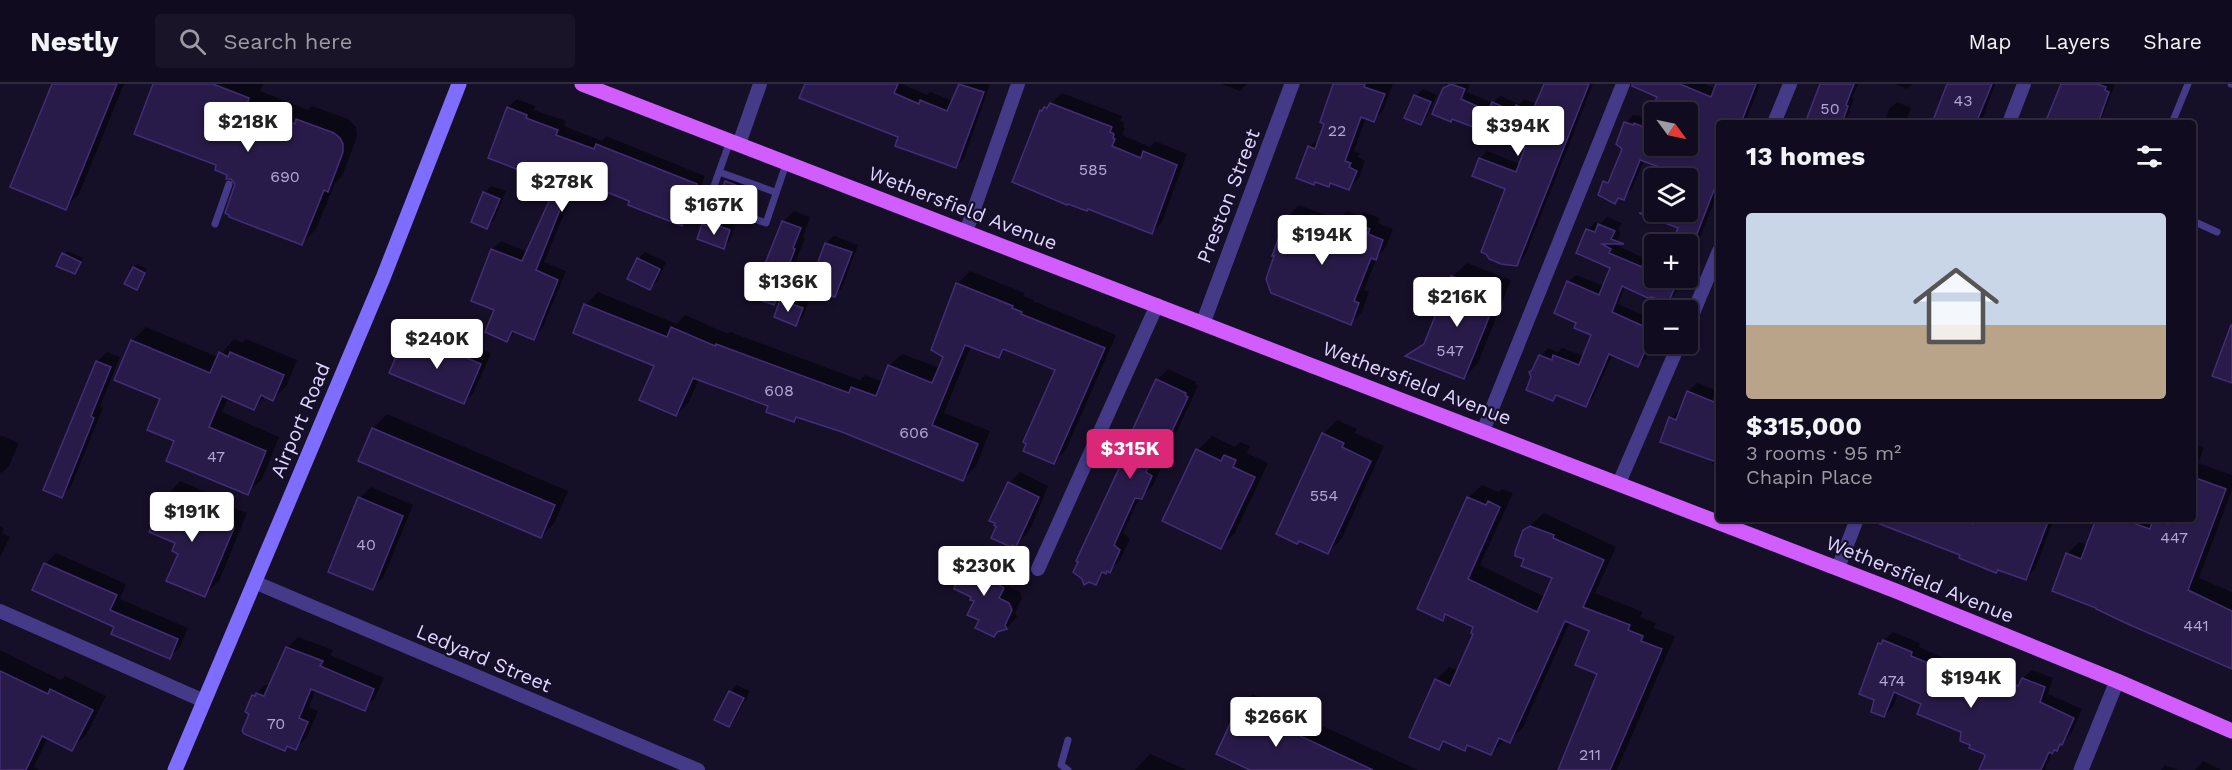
<!DOCTYPE html>
<html lang="en">
<head>
<meta charset="utf-8">
<style>
  body { margin:0; font-family:"Work Sans",sans-serif; background:#191427; color:#f1f3f6; height:100vh; display:flex; flex-direction:column; font-size:22px; white-space:nowrap }
  * { box-sizing:border-box; margin:0 }
  p { font-size:20px; color:#9c9ba4 }
  .icon { flex:none; width:33px; height:33px; fill:none; stroke:currentColor; stroke-width:2; stroke-linecap:round; stroke-linejoin:round }
  .map { position:relative; flex:1; overflow:hidden }
  .drawer { position:absolute; left:1716px; top:36px; width:480px; height:402px; display:flex; flex-direction:column; background:#100b1e; border-radius:6px; box-shadow:0 2px 4px #0004,0 0 0 2px #302b3c }
  .drawer>* { flex:none }
  .needle { width:39px; rotate:123deg }
  .tools { position:absolute; left:1644px; top:18px; display:grid; gap:12px }
  .tools a { display:grid; place-items:center; width:54px; height:54px; border-radius:6px; background:#100b1e; box-shadow:0 2px 4px #0004,0 0 0 2px #302b3c; font-size:30px }
  .price { position:absolute; translate:-50% -51px; padding:0 14px; border-radius:6px; background:#fff; color:#222; font-size:20px; line-height:39px; filter:drop-shadow(0 2px 3px #0008) }
  .price::after { content:''; position:absolute; left:50%; top:36px; width:18px; height:14px; margin-left:-9px; background:inherit; clip-path:polygon(0 0,100% 0,50% 100%) }
  .price.on { background:#db2777; color:#fff }
  ul { padding:0; list-style:none }
  li { display:grid; align-content:center; gap:12px; height:318px; padding:0 30px }
  li span { display:grid; place-items:center; height:186px; border-radius:6px; color:#555 }
  li>.icon { margin-inline-start:auto }
  span .icon { width:108px; height:108px; fill:#fffc; stroke-width:1 }
  li b { font-size:26px }
  h2 { display:flex; justify-content:space-between; align-items:center; height:72px; padding:0 30px; font-size:26px }
  header { display:flex; align-items:center; gap:36px; box-sizing:border-box; height:84px; padding:0 30px; background:#100b1e; border-bottom:2px solid #302b3c }
  header strong { font-size:28px }
  nav { display:flex; gap:33px; margin-inline-start:auto; font-size:21px }
  .search { width:420px; height:54px; background:#191427; display:flex; align-items:center; gap:15px; box-sizing:border-box; padding:0 21px; border-radius:6px; color:#9c9ba4; font-size:22px }
  .map>svg:first-child { display:block }
</style>
</head>
<body>
<header>
<strong>Nestly</strong>
<div class="search"><svg class="icon" aria-label="search" viewBox="0 0 24 24"><circle cx="10" cy="10" r="6"/><path d="M15 15l6 6"/></svg>Search here</div>
<nav><a>Map</a><a>Layers</a><a>Share</a></nav>
</header>
<div class="map">
<svg width="2232" height="686" viewBox="0 0 2232 686">
  <rect width="100%" height="100%" fill="#160f28"/>
  <g fill="#0007">
    <path d="M54,0H124L79,110L65,124Z"/>
    <path d="M154,0H263L260,7L308,26L312,22L348,35L356,43L357,53L342,92L335,99L316,145L302,160L218,80Z"/>
    <path d="M806,0H902L927,11L930,8L953,17L960,0H990L964,74L955,83Z"/>
    <path d="M1221,0H1247L1240,7Z"/>
    <path d="M1334,0H1393L1383,26L1374,36L1366,33L1354,67L1360,69L1358,73L1365,77L1359,94L1349,104L1331,98L1328,101L1309,63L1320,54L1326,39L1328,21L1326,20Z"/>
    <path d="M1446,0H1470L1467,8L1493,19L1500,12L1519,20L1524,15L1537,20L1544,0H1593L1528,164L1524,173L1517,180L1507,104L1480,75L1487,67L1520,80L1527,63L1501,52L1497,56L1486,46L1434,29Z"/>
    <path d="M1643,0H1705L1714,4L1717,0H1760L1745,39H1719V106L1688,183V160H1672L1680,143L1658,134L1661,128H1688V94L1669,93L1682,62H1688V51L1693,46L1700,28L1677,19L1673,28H1654V59L1651,68L1645,74L1632,105L1615,118L1605,98L1613,90L1623,64L1626,39L1633,31L1649,34L1659,13Z"/>
    <path d="M1822,0H1858L1852,14L1854,15L1845,39H1813Z"/>
    <path d="M1896,0H1912L1907,5Z"/>
    <path d="M1949,0H1995L1981,39H1934Z"/>
    <path d="M2063,0H2115L2100,39H2062Z"/>
    <path d="M1423,5L1437,11L1427,33L1420,40L1416,12Z"/>
    <path d="M1062,9L1122,32L1120,37L1124,39L1123,43L1125,44L1122,51L1150,63L1155,57L1187,70L1162,138L1151,149L1042,27Z"/>
    <path d="M517,15L535,22L534,26L566,37L564,42L602,57L606,52L705,92L690,132L681,140L631,117L578,97L544,178L566,187L542,245L533,254L516,247L507,256L496,225L492,166L501,157L528,168L557,103L490,73L508,23Z"/>
    <path d="M1897,18L1911,24L1905,39H1884L1889,25Z"/>
    <path d="M730,94L751,102L743,119L722,110Z"/>
    <path d="M491,102L506,107L494,136L487,143L484,109Z"/>
    <path d="M1299,121L1338,136L1347,127L1359,132L1364,128L1380,134L1378,139L1393,145L1386,163L1377,173L1364,206L1369,208L1362,228L1351,239L1288,132Z"/>
    <path d="M794,127L810,133L803,153L805,154L784,208L773,219L783,138Z"/>
    <path d="M1607,133L1622,139L1618,147L1621,148L1616,161L1644,174L1653,176L1654,174V194H1683L1676,209L1668,217L1625,202L1618,220L1654,236V254L1646,274L1638,281L1613,270L1593,314L1586,321L1558,311L1553,316L1541,272L1548,264L1558,268L1562,264L1584,272L1593,250L1578,238L1568,198L1576,191L1604,202L1612,184L1578,168L1588,146L1595,138L1600,140Z"/>
    <path d="M711,134L721,138L724,134L736,139L730,156L723,163L704,141Z"/>
    <path d="M834,152L858,161L842,204L835,211L830,210L827,212L824,178L820,177L827,159Z"/>
    <path d="M67,167L83,174L74,188L58,181Z"/>
    <path d="M645,168L666,178L657,197L649,205L638,175Z"/>
    <path d="M1467,179L1511,196L1478,279L1464,294L1408,272L1428,254L1452,193Z"/>
    <path d="M137,180L147,185L137,204L134,184Z"/>
    <path d="M970,187L1025,209L1023,212L1034,216L1033,217L1116,251L1066,366L1054,378L1057,285L1006,265L999,273L971,262L944,329L990,347L976,382L963,395L842,347L798,332L794,337L770,321L699,295L689,318L676,331L656,281L585,221L598,208L677,240L685,231L728,250L730,248L860,296L865,291L883,298L889,282L902,270L940,284L945,273L957,200Z"/>
    <path d="M789,209L809,217L803,233L796,240L776,233L781,216Z"/>
    <path d="M146,243L218,273L234,255L242,259L246,255L297,276L287,301L273,315L266,312L254,324L228,314L222,328L279,353L262,395L248,409L176,356L162,314L132,257Z"/>
    <path d="M434,245L491,269L474,308L464,319L391,288L402,261L413,251L424,256Z"/>
    <path d="M107,268L120,273L100,322L103,324L71,402L62,412L97,278Z"/>
    <path d="M1168,285L1196,298L1195,300L1198,302L1176,349L1164,359L1156,377L1162,381L1153,402L1140,413L1123,449L1130,455L1120,476L1110,487L1107,486L1095,499L1138,348L1157,296Z"/>
    <path d="M1697,299L1716,306L1711,320L1719,323V382L1712,380L1713,375L1671,334L1680,325L1681,326L1688,308Z"/>
    <path d="M387,330L568,407L555,438L541,453L360,376L373,344Z"/>
    <path d="M1337,336L1357,345L1355,349L1384,362L1342,454L1328,469L1323,350Z"/>
    <path d="M0,351L19,359L9,382L2,389L0,388Z"/>
    <path d="M1212,352L1235,363L1240,358L1250,362L1247,369L1268,379L1235,449L1220,463L1198,366Z"/>
    <path d="M2193,359L2204,364L2198,379L2232,391V406L2199,494L2232,508V583L2067,470L2079,458L2087,461L2098,435H2193Z"/>
    <path d="M1020,388L1048,402L1033,439L1027,450L1016,461L1009,399Z"/>
    <path d="M180,397L230,418L229,422L247,429L219,497L205,511L180,469L166,412Z"/>
    <path d="M1482,401L1499,408L1502,405L1513,409L1480,481L1545,513L1554,493L1526,474L1524,447L1544,429L1616,463L1595,509L1643,528L1640,533L1656,539L1654,544L1675,552L1617,686H1559L1598,589L1591,547L1570,538L1523,643L1510,657L1504,656L1491,670L1469,660L1464,665L1446,657L1438,664L1436,596L1449,583L1458,586L1475,549V542L1448,530L1442,535L1468,414Z"/>
    <path d="M371,403L413,421L383,494L372,505L360,414Z"/>
    <path d="M1894,435H2054L2035,485L2026,494L1962,470Z"/>
    <path d="M0,442L4,444L2,449L10,453L0,473Z"/>
    <path d="M982,461L1001,469L1000,472L1004,473L1000,484L1014,493L1009,503L1020,508L1022,514L1015,529L1017,533L1006,544L1000,546L994,551L981,536L976,516L971,472Z"/>
    <path d="M56,469L126,500L120,515L188,544L180,563L169,574L116,542L45,480Z"/>
    <path d="M1893,548L1920,559L1919,563L1949,576L2016,600L2032,586L2053,594L2048,610L2082,625L2071,650L2053,667L2045,685L2047,686H1979L1986,669L1972,660L1962,647L1923,619L1898,608L1893,623L1884,632L1876,615L1879,560Z"/>
    <path d="M298,553L333,566L330,571L384,594L375,614L364,625L316,605L309,623L318,627L307,653L296,664L289,661L285,665L251,629L254,612L265,601L271,600L287,564Z"/>
    <path d="M0,566L61,596L65,592L106,612L86,651L72,665L48,653L34,683L40,686H0Z"/>
    <path d="M737,601L750,607L736,634L729,642L716,635L730,608Z"/>
    <path d="M1253,610L1418,686H1253L1218,670L1239,624Z"/>
    <path d="M1150,670L1187,686H1135Z"/>
    <path d="M2203,677L2222,686H2195Z"/>
    <path d="M2165,681L2178,686H2157H2161Z"/>
  </g>
  <g fill="#291b49" stroke="#422d76" stroke-width="1.5" fill-rule="evenodd">
    <path d="M52,0H117L66,126L10,103Z"/>
    <path d="M153,0H213L249,14L247,21L295,40L296,35L334,49L340,54L343,60V68L328,108L324,106L302,161L229,133V131L225,129L235,100L231,95H226L227,91L215,86L216,81L134,50Z"/>
    <path d="M805,0H898L894,9L919,20L920,16L947,27L959,0L984,8L956,84L895,62L898,53L799,14Z"/>
    <path d="M1333,0H1365L1364,3L1385,10L1374,38L1361,33L1345,77L1351,79L1349,83L1357,87L1349,106L1330,99L1329,103L1315,98L1314,101L1296,94L1308,62L1315,65L1324,40L1320,38Z"/>
    <path d="M1451,0L1465,5L1461,15L1488,27L1492,18L1513,27L1516,21L1532,28L1544,0H1589L1517,182L1501,180L1489,175L1486,170L1481,168L1505,105L1472,92L1479,74L1516,88L1525,64L1499,53L1497,58L1482,51L1484,47L1452,35L1451,38L1432,30L1443,4Z"/>
    <path d="M1632,0H1680L1711,13L1716,0H1756L1741,39H1719V93L1693,160H1671L1678,144L1639,129L1688,128V94H1667L1670,87L1640,76L1624,116L1618,114L1615,120L1598,111L1603,97L1608,99L1622,65L1616,60L1624,38L1634,41V39L1644,43L1657,13L1632,2ZM1654,28H1688V62H1650L1654,50Z"/>
    <path d="M1820,0H1854L1846,21L1848,22L1842,39H1812L1813,36L1807,34Z"/>
    <path d="M1947,0H1992L1976,39H1932Z"/>
    <path d="M2061,0H2097L2106,3L2105,6L2109,8L2098,39H2051L2053,36L2047,34Z"/>
    <path d="M1414,11L1431,18L1421,41L1404,34Z"/>
    <path d="M1050,19L1112,43L1110,48L1114,50L1113,54L1115,55L1112,62L1141,74L1143,67L1177,81L1152,150L1088,125L1087,127L1068,120L1067,121L1012,98L1040,26L1042,27L1044,23L1047,24Z"/>
    <path d="M507,23L527,31L526,34L558,46L556,51L594,65L596,60L697,100L682,142L628,121L629,117L604,107L574,97L571,98L536,186L558,196L534,256L512,247L507,258L485,248L494,226L471,217L491,165L522,177L555,104L521,91L522,88L519,86L488,74Z"/>
    <path d="M725,97L749,106L743,120L720,111Z"/>
    <path d="M483,108L500,115L487,145L471,138Z"/>
    <path d="M1287,131L1330,148L1334,137L1350,143L1352,138L1370,145L1368,150L1383,156L1376,176L1371,174L1354,217L1359,219L1351,241L1271,209L1266,195L1274,172H1272Z"/>
    <path d="M782,137L801,144L793,164L795,165L774,221L760,216L761,213L753,210Z"/>
    <path d="M702,140L714,144L716,141L730,146L724,165L697,155Z"/>
    <path d="M1598,140L1615,147L1611,155L1624,160H1602L1611,165L1609,169L1654,188V194H1679L1668,219L1651,213L1650,215L1622,202L1612,228L1654,247L1638,283L1609,270L1586,323L1556,311L1553,317L1526,306L1531,293L1529,288L1532,286L1539,271L1552,276L1553,271L1579,281L1591,251L1574,244L1576,239L1554,229L1567,197L1599,211L1610,184L1576,169L1586,145L1595,148Z"/>
    <path d="M825,159L852,168L835,213L828,211L827,214L811,208L822,179L818,178Z"/>
    <path d="M62,169L81,178L75,190L56,182Z"/>
    <path d="M637,174L660,185L650,206L627,195Z"/>
    <path d="M133,183L145,189L137,206L124,200Z"/>
    <path d="M1451,192L1498,211L1464,295L1405,272L1424,260Z"/>
    <path d="M956,199L1013,222L1012,224L1022,228L1021,230L1105,264L1054,380L1023,367L1026,360L1023,358L1055,286L1003,265L999,274L965,261L932,341L978,360L963,397L842,348L796,333L794,338L766,328L768,322L693,294L676,332L639,316L654,282L573,249L584,220L667,253L671,243L715,262L716,260L849,309L851,303L876,312L888,281L932,299L943,273L931,266Z"/>
    <path d="M780,216L803,224L796,242L774,233Z"/>
    <path d="M2231,241H2232V299L2212,292Z"/>
    <path d="M422,255L481,280L464,320L389,289L401,261L417,269Z"/>
    <path d="M131,256L210,289L219,268L228,273L230,268L284,291L273,317L261,311L254,326L222,312L209,343L266,367L248,411L166,377L174,357L147,346L160,315L114,296Z"/>
    <path d="M96,277L111,283L91,332L94,334L62,414L43,406Z"/>
    <path d="M1156,295L1186,309L1185,311L1188,313L1165,362L1159,359L1146,388L1152,392L1142,415L1135,414L1114,461L1120,466L1110,489L1107,487L1106,490L1102,488L1096,501L1089,498L1084,501L1082,495L1073,488L1078,478L1076,477L1136,348L1132,347Z"/>
    <path d="M1687,307L1719,320V379L1660,358L1669,333L1676,336Z"/>
    <path d="M372,344L555,421L541,454L358,377Z"/>
    <path d="M1322,349L1344,359L1342,363L1371,377L1328,470L1299,457L1297,460L1276,450Z"/>
    <path d="M1196,365L1221,377L1224,371L1236,376L1233,383L1255,393L1221,465L1162,437Z"/>
    <path d="M2193,393L2226,405L2188,506L2232,527V585L2130,541L2096,525V524L2052,507L2066,469L2081,475L2096,435H2122L2150,445L2153,435L2168,440L2169,435H2193Z"/>
    <path d="M1008,398L1039,413L1016,463L1012,461L1011,463L991,454L996,443L994,441L995,439L989,437Z"/>
    <path d="M165,411L217,432L215,436L234,444L205,513L166,497L178,470L172,467L175,459L149,448Z"/>
    <path d="M358,413L403,432L373,506L328,488Z"/>
    <path d="M1467,413L1486,421L1488,417L1500,423L1468,495L1537,528L1552,494L1521,482L1524,475L1515,472V468L1523,446L1530,442L1554,451L1553,454L1604,476L1583,523L1630,541L1628,546L1643,552L1641,557L1662,565L1610,686H1558L1597,590L1575,581L1589,547L1565,537L1510,659L1499,654L1491,671L1467,661L1465,667L1443,657L1439,666L1409,653L1435,595L1450,602L1473,550L1471,549L1473,543L1445,530L1443,537L1417,525Z"/>
    <path d="M1867,435H1959L1973,440L1975,435H2049L2026,496L1998,486L1996,489L1959,474L1960,471Z"/>
    <path d="M970,471L991,480L990,482L995,484L990,495L1004,504L999,514L1009,519L1012,526L1005,541L1007,545L997,548L994,553L975,544L979,536L967,531L974,517L970,516L971,513L954,505Z"/>
    <path d="M44,479L117,511L110,526L178,555L170,575L111,550L114,543L32,506Z"/>
    <path d="M1883,556L1912,568L1911,572L1940,584L1978,599L1979,596L2010,609L2014,600L2018,602L2022,594L2045,603L2040,618L2074,634L2062,661L2060,660L2057,667L2054,666L2052,670L2049,668L2041,686H1979L1985,672L1984,670L1969,664L1970,661L1960,657L1961,648L1917,630L1921,620L1894,608L1884,633L1871,628L1874,616L1859,610L1878,559L1881,560Z"/>
    <path d="M286,563L323,577L320,582L374,605L365,627L311,605L299,634L308,638L296,666L287,662L285,667L244,650L242,647L249,630L245,628L252,611L255,612L256,609L264,612Z"/>
    <path d="M0,587L48,610L50,605L93,626L72,667L42,652L26,686H0Z"/>
    <path d="M729,607L744,614L729,643L714,636Z"/>
    <path d="M1238,623L1373,686H1250L1216,670Z"/>
  </g>
  <g fill="none" stroke-linecap="round" stroke-linejoin="round">
    <g stroke="#443a88" stroke-width="7">
      <path d="M2231,0H2232"/>
      <path d="M2172,39L2188,0"/>
      <path d="M730,57L708,119L766,139L786,80"/>
      <path d="M719,88L775,108"/>
      <path d="M2193,137L2217,148"/>
      <path d="M215,140L229,100"/>
      <path d="M1068,686L1061,681L1068,656"/>
    </g>
    <g stroke="#443a88" stroke-width="14">
      <path d="M1774,39L1790,0"/>
      <path d="M2009,39L2024,0"/>
      <path d="M739,60L760,0"/>
      <path d="M966,148L1018,0"/>
      <path d="M1688,241L1719,167"/>
      <path d="M1483,347L1623,0"/>
      <path d="M1619,399L1679,260"/>
      <path d="M1838,484L1857,435"/>
      <path d="M1038,485L1157,221"/>
      <path d="M254,498L698,686"/>
      <path d="M0,527L204,617"/>
    </g>
    <g stroke="#443a88" stroke-width="15">
      <path d="M1203,239L1292,0"/>
      <path d="M2081,686L2117,597"/>
    </g>
    <path stroke="#7f6dff" stroke-width="15" d="M175,686L383,194L459,0"/>
    <path stroke="#d25dff" stroke-width="15" d="M582,0L1896,507L2117,597L2232,647"/>
  </g>
  <g text-anchor="middle" stroke-width="4.5" stroke-linejoin="round" paint-order="stroke">
    <g font-size="16" fill="#b2a7d2">
      <text x="1963" y="22">43</text>
      <text x="1830" y="30">50</text>
      <text x="1337" y="52">22</text>
      <text x="1093" y="91">585</text>
      <text x="285" y="98">690</text>
      <text x="1450" y="272">547</text>
      <text x="779" y="312">608</text>
      <text x="914" y="354">606</text>
      <text x="216" y="378">47</text>
      <text x="1324" y="417">554</text>
      <text x="2174" y="459">447</text>
      <text x="366" y="466">40</text>
      <text x="2196" y="547">441</text>
      <text x="1892" y="602">474</text>
      <text x="276" y="645">70</text>
      <text x="1590" y="676">211</text>
    </g>
    <g font-size="20" fill="#dfd6ff" stroke="#160f28">
      <text transform="translate(1228 112) rotate(-69)" y="7">Preston Street</text>
      <text transform="translate(963 124) rotate(21)" y="7">Wethersfield Avenue</text>
      <text transform="translate(1417 299) rotate(21)" y="7">Wethersfield Avenue</text>
      <text transform="translate(300 336) rotate(-67)" y="7">Airport Road</text>
      <text transform="translate(1920 495) rotate(22)" y="7">Wethersfield Avenue</text>
      <text transform="translate(484 574) rotate(23)" y="7">Ledyard Street</text>
    </g>
  </g>
</svg>
<div class="tools">
<a><svg class="needle" viewBox="-14 -14 28 28"><path d="M0-13l5 13h-10z" fill="#e53935"/><path d="M0 13l5-13h-10z" fill="#9c9ba4"/></svg></a>
<a><svg class="icon" aria-label="layers" viewBox="0 0 24 24"><path d="M12 4l9 5-9 5-9-5zM3 14l9 5 9-5"/></svg></a>
<a>+</a>
<a>−</a>
</div>
<b class="price" style="left:248px;top:69px">$218K</b>
<b class="price" style="left:1518px;top:73px">$394K</b>
<b class="price" style="left:562px;top:129px">$278K</b>
<b class="price" style="left:714px;top:152px">$167K</b>
<b class="price" style="left:1322px;top:182px">$194K</b>
<b class="price" style="left:788px;top:229px">$136K</b>
<b class="price" style="left:1457px;top:244px">$216K</b>
<b class="price" style="left:437px;top:286px">$240K</b>
<b class="price on" style="left:1130px;top:396px">$315K</b>
<b class="price" style="left:192px;top:459px">$191K</b>
<b class="price" style="left:984px;top:513px">$230K</b>
<b class="price" style="left:1971px;top:625px">$194K</b>
<b class="price" style="left:1276px;top:664px">$266K</b>
<section class="drawer">
<h2>13 homes<svg class="icon" aria-label="filters" viewBox="0 0 24 24"><path d="M4 7h16M4 17h16"/><circle cx="9" cy="7" r="2"/><circle cx="15" cy="17" r="2"/></svg></h2>
<ul>
<li><span style="background:linear-gradient(#c9d6e8 60%,#b9a48a 0)"><svg class="icon" aria-label="home" viewBox="0 0 24 24"><path d="M3 11l9-7 9 7M6 9v11h12V9"/></svg></span><div><b>$315,000</b><p>3 rooms · 95 m²</p><p>Chapin Place</p></div></li>
</ul>
</section>
</div>
</body>
</html>
